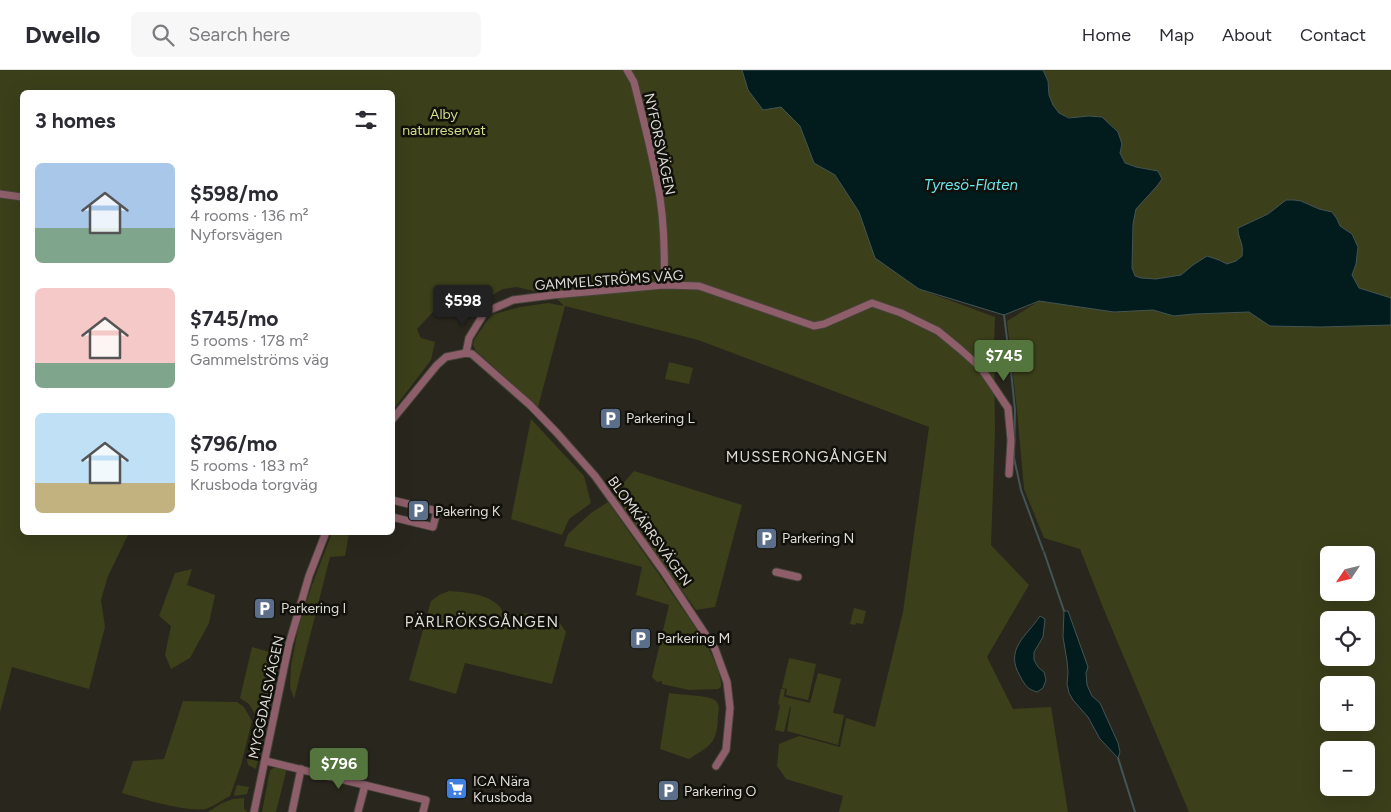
<!DOCTYPE html>
<html lang="en">
<head>
<meta charset="utf-8">
<style>
  body { margin:0; font-family:Figtree,sans-serif; background:#f7f7f7; color:#2b2b33; height:100vh; display:flex; flex-direction:column; font-size:19px; white-space:nowrap }
  * { box-sizing:border-box; margin:0 }
  p { font-size:16px; color:#7c7c81 }
  .icon { flex:none; width:28px; height:28px; fill:none; stroke:currentColor; stroke-width:2; stroke-linecap:round; stroke-linejoin:round }
  .map { position:relative; flex:1; overflow:hidden }
  .details { position:absolute; left:20px; top:20px; width:375px; height:445px; display:flex; flex-direction:column; background:#fff; border-radius:8px; box-shadow:0 5px 20px #0002 }
  .details>* { flex:none }
  .needle { width:32px; rotate:235deg }
  .buttons { position:absolute; left:1320px; top:476px; display:grid; gap:10px }
  .buttons a { display:grid; place-items:center; width:55px; height:55px; border-radius:8px; background:#fff; box-shadow:0 5px 20px #0002; font-size:25px }
  .price { position:absolute; translate:-50% -42px; padding:0 11px; border-radius:5px; background:#54753e; color:#fff; font-size:16px; line-height:32px; filter:drop-shadow(0 1px 2px #0008) }
  .price::after { content:''; position:absolute; left:50%; top:30px; width:15px; height:11px; margin-left:-8px; background:inherit; clip-path:polygon(0 0,100% 0,50% 100%) }
  .price.current { background:#222; color:#fff }
  ul { padding:0; list-style:none }
  li { display:flex; align-items:center; gap:15px; height:125px; padding:0 15px }
  li span { display:grid; place-items:center; flex:none; width:140px; height:100px; border-radius:8px; color:#555 }
  li>.icon { margin-inline-start:auto }
  span .icon { width:60px; height:60px; fill:#fffc; stroke-width:1 }
  li b { font-size:21px }
  h2 { display:flex; justify-content:space-between; align-items:center; height:60px; padding:0 15px; font-size:21px }
  header { display:flex; align-items:center; gap:30px; box-sizing:border-box; height:70px; padding:0 25px; background:#fff; border-bottom:1px solid #e1e1e2 }
  header strong { font-size:24px }
  nav { display:flex; gap:28px; margin-inline-start:auto; font-size:18px }
  .search { width:350px; height:45px; background:#f7f7f7; display:flex; align-items:center; gap:12px; box-sizing:border-box; padding:0 18px; border-radius:8px; color:#7c7c81; font-size:19px }
  .map>svg:first-child { display:block }
</style>
</head>
<body>
<header>
<strong>Dwello</strong>
<div class="search"><svg class="icon" aria-label="search" viewBox="0 0 24 24"><circle cx="10" cy="10" r="6"/><path d="M15 15l6 6"/></svg>Search here</div>
<nav><a>Home</a><a>Map</a><a>About</a><a>Contact</a></nav>
</header>
<div class="map">
<svg width="1391" height="742" viewBox="0 0 1391 742">
  <rect width="100%" height="100%" fill="#29271d"/>
  <g fill="#3b3f1a" fill-rule="evenodd">
    <path d="M0,0H742L748,20L781,37L800,56L814,93L835,105L859,142L875,188L919,219L995,247L994,278L995,362L991,475L1029,515L987,587L1013,639L1051,637L1068,742H839L843,726L786,709L777,696L779,674L799,666L840,677L846,648L875,657L903,542L929,357L698,270L565,236L538,337L476,281L473,275L474,270L491,245L520,237L548,233L564,236L553,225L516,217L503,219L487,228C474,224 464,220 452,228L448,226L417,259L421,268L435,272L431,290L393,340L392,22H22V462L129,463L108,506L101,530L105,557L89,619L12,597L0,642Z"/>
    <path d="M1043,0H1391V228L1359,218L1352,205L1356,194L1352,164L1340,156L1337,149L1332,142L1319,139L1301,131L1286,130L1268,144L1238,158V162L1243,177L1242,186L1236,191L1227,194L1219,190L1193,195L1181,205L1156,209L1141,208L1135,206L1132,198L1133,154L1136,139L1143,131L1158,101L1136,97L1125,93L1120,83L1122,74L1089,46C1069,49 1053,48 1049,24C1048,20 1049,15 1048,11C1047,8 1045,3 1043,0Z"/>
    <path d="M1039,231L1114,242L1153,240L1174,246L1194,244L1249,242L1270,256L1391,255V742H1189L1102,535L1080,479L1044,468L1024,419L1017,340L1007,251ZM1329,485H1366V522H1329ZM1329,550H1366V588H1329ZM1329,615H1366V652H1329ZM1329,680H1366V718H1329Z"/>
    <path d="M669,292L693,298L689,314L665,309Z"/>
    <path d="M531,349L584,406L591,433L569,449L562,465L511,449Z"/>
    <path d="M634,401L742,435L715,537L696,540L613,425Z"/>
    <path d="M608,432L660,506L701,566L709,579L718,599L721,612V617L718,619L689,620L662,614V611L657,612L652,607L669,535L636,525L642,497L564,476L568,464L591,443Z"/>
    <path d="M332,463H349L345,486L330,487L294,629L290,617L291,596L299,554L312,515Z"/>
    <path d="M192,499L187,515L215,525L209,553L190,588L171,599L165,585L171,556L159,546L175,503Z"/>
    <path d="M449,521C464,522 487,524 498,535C505,542 500,543 511,549L517,544L529,543L558,550L566,562L552,614L465,593L456,624L409,610L431,531L439,525Z"/>
    <path d="M854,538L866,541L863,554L856,553L855,555L850,554Z"/>
    <path d="M252,577L280,585L267,649L256,646L249,634L240,628Z"/>
    <path d="M789,588L816,594L808,630L786,625L787,619L782,618Z"/>
    <path d="M818,603L841,609L833,643L844,645L838,675L787,661L791,637H790L784,662L775,660L780,635L778,634L781,619H785L784,626L785,627L810,633Z"/>
    <path d="M669,623C678,625 711,625 716,631C720,635 719,642 718,646C717,674 711,675 689,689L660,679Z"/>
    <path d="M183,631L237,632L244,637L252,651L241,695L230,726C222,730 214,736 206,739C187,742 142,729 122,723L133,691L164,689Z"/>
    <path d="M257,654L266,655L256,699L248,695L247,690L255,656Z"/>
    <path d="M276,697L287,698L276,742H262L270,700Z"/>
    <path d="M237,715L249,717L247,724L235,726L234,724Z"/>
    <path d="M244,728V739L247,741V742H208L222,733L233,729Z"/>
  </g>
  <g fill="#021b1c" stroke="#435554">
    <path d="M742,0H1043L1048,11L1049,25L1053,35L1059,43L1069,48L1089,46L1102,47L1118,62L1122,74L1120,83L1125,93L1136,97L1158,101L1162,109L1157,116L1136,139L1133,154L1132,198L1135,206L1141,208L1156,209L1181,205L1193,195L1207,186L1219,190L1227,194L1236,191L1242,186C1244,172 1238,170 1238,158L1268,144L1286,130H1294L1301,131L1319,139L1332,142L1337,149L1340,156L1352,164L1358,177L1356,194L1352,205L1359,218L1391,228V255L1321,257L1270,256L1249,242L1194,244L1174,246L1153,240L1114,242L1039,231L1004,245L919,219L875,188L859,142L835,105L814,93L800,56L781,37L763,40L748,20Z"/>
    <path d="M1064,541H1068L1088,597L1086,603L1087,615L1092,626L1100,633L1118,673L1120,682L1118,688L1100,669L1088,647L1073,630L1069,623L1067,614L1068,603L1067,591L1063,567Z"/>
    <path d="M1040,546L1045,549L1043,567L1034,582V590L1038,597L1044,602L1046,610L1043,618L1037,622C1027,619 1025,615 1020,606C1004,579 1027,566 1040,546Z"/>
  </g>
  <g fill="none" stroke-linecap="round" stroke-linejoin="round">
    <g stroke="#435554" stroke-width="2">
      <path d="M1004,245L1010,293"/>
      <path d="M1011,301L1015,340L1014,388L1021,420L1043,480"/>
      <path d="M1044,482L1064,541"/>
      <path d="M1118,688L1135,742"/>
    </g>
    <defs>
      <g id="minor">
        <path d="M627,0L634,12C642,45 651,78 657,111C664,144 665,182 664,215"/>
        <path d="M0,124L22,127"/>
        <path d="M466,283L469,268L485,242L504,234L513,230L553,225L664,215L699,216L814,256L824,254L872,233L901,243L938,261L961,280L981,298L1008,338L1011,370L1009,404"/>
        <path d="M466,283L472,284L530,335L557,363L595,406L664,502L715,579L727,612L730,638L726,680L716,696"/>
        <path d="M392,350L437,295L446,287L466,283"/>
        <path d="M392,430L437,441L433,457L392,447"/>
        <path d="M776,502L798,507"/>
        <path d="M266,691L426,730L423,742"/>
        <path d="M254,742L289,574L309,506L326,462"/>
        <path d="M292,742L301,699"/>
        <path d="M358,742L365,715"/>
      </g>
    </defs>
    <use href="#minor" stroke="#46443a" stroke-width="9"/>
    <use href="#minor" stroke="#8e5f6a" stroke-width="7"/>
  </g>
  <defs>
    <symbol id="parking-square" viewBox="-11 -11 22 22"><rect x="-9" y="-9" width="18" height="18" rx="4" fill="#5c6f8a" stroke="#11100b"/><path d="M-3.5-5.5H1a3.5 3.5 0 0 1 0 7H-1V5.5H-3.5ZM-1-3.4V-.6H.8a1.4 1.4 0 0 0 0-2.8Z" fill="#fff"/></symbol>
    <symbol id="supermarket-square" viewBox="-11 -11 22 22"><rect x="-9" y="-9" width="18" height="18" rx="4" fill="#3f7fe0" stroke="#11100b"/><path d="M-6-5.5h2.5l.6 2H6L4.5 2H-2.5L-4.4-4H-6ZM-1.5 3.2a1.3 1.3 0 1 0 .1 0ZM3 3.2a1.3 1.3 0 1 0 .1 0Z" fill="#fff"/></symbol>
  </defs>
  <g fill-rule="evenodd">
    <use href="#parking-square" x="598" y="336" width="25" height="25"/>
    <use href="#parking-square" x="406" y="428" width="25" height="25"/>
    <use href="#parking-square" x="754" y="456" width="25" height="25"/>
    <use href="#parking-square" x="252" y="526" width="25" height="25"/>
    <use href="#parking-square" x="628" y="556" width="25" height="25"/>
    <use href="#supermarket-square" x="444" y="706" width="25" height="25"/>
    <use href="#parking-square" x="656" y="708" width="25" height="25"/>
  </g>
  <g text-anchor="middle" stroke-width="5" stroke-linejoin="round" paint-order="stroke">
    <g font-size="14" fill="#d3df8a" stroke="#11100b">
      <text x="444" y="49">Alby<tspan x="444" dy="16">naturreservat</tspan></text>
    </g>
    <g font-size="14" fill="#dcdbd5" stroke="#11100b">
      <text transform="translate(660 74) rotate(78)" y="5">NYFORSVÄGEN</text>
      <text transform="translate(609 210) rotate(-4)" y="5">GAMMELSTRÖMS VÄG</text>
      <text transform="translate(650 461) rotate(54)" y="5">BLOMKÄRRSVÄGEN</text>
      <text transform="translate(266 627) rotate(-78)" y="5">MYGGDALSVÄGEN</text>
    </g>
    <g font-size="14" fill="#dcdbd5" stroke="#11100b" text-anchor="start">
      <text x="626" y="353">Parkering L</text>
      <text x="435" y="446">Pakering K</text>
      <text x="782" y="473">Parkering N</text>
      <text x="281" y="543">Parkering I</text>
      <text x="657" y="573">Parkering M</text>
      <text x="473" y="716">ICA Nära<tspan x="473" dy="16">Krusboda</tspan></text>
      <text x="684" y="726">Parkering O</text>
    </g>
    <g font-size="15" font-style="italic" fill="#6be6ec" stroke="#11100b">
      <text x="971" y="120">Tyresö-Flaten</text>
    </g>
    <g font-size="15" letter-spacing="1" fill="#dcdbd5" stroke="#11100b">
      <text x="807" y="392">MUSSERONGÅNGEN</text>
      <text x="482" y="557">PÄRLRÖKSGÅNGEN</text>
    </g>
  </g>
</svg>
<div class="buttons">
<a><svg class="needle" viewBox="-14 -14 28 28"><path d="M0-13l5 13h-10z" fill="#e53935"/><path d="M0 13l5-13h-10z" fill="#7c7c81"/></svg></a>
<a><svg class="icon" aria-label="locate" viewBox="0 0 24 24"><circle cx="12" cy="12" r="6"/><path d="M12 2v4M12 18v4M2 12h4M18 12h4"/></svg></a>
<a>+</a>
<a>−</a>
</div>
<b class="price current" style="left:463px;top:257px">$598</b>
<b class="price" style="left:1004px;top:312px">$745</b>
<b class="price" style="left:339px;top:720px">$796</b>
<section class="details">
<h2>3 homes<svg class="icon" aria-label="filters" viewBox="0 0 24 24"><path d="M4 7h16M4 17h16"/><circle cx="9" cy="7" r="2"/><circle cx="15" cy="17" r="2"/></svg></h2>
<ul>
<li><span style="background:linear-gradient(#a9c7e8 65%,#7fa58c 0)"><svg class="icon" aria-label="home" viewBox="0 0 24 24"><path d="M3 11l9-7 9 7M6 9v11h12V9"/></svg></span><div><b>$598/mo</b><p>4 rooms · 136 m²</p><p>Nyforsvägen</p></div></li>
<li><span style="background:linear-gradient(#f6c9c9 75%,#7fa58c 0)"><svg class="icon" aria-label="home" viewBox="0 0 24 24"><path d="M3 11l9-7 9 7M6 9v11h12V9"/></svg></span><div><b>$745/mo</b><p>5 rooms · 178 m²</p><p>Gammelströms väg</p></div></li>
<li><span style="background:linear-gradient(#bfe0f5 70%,#c2b280 0)"><svg class="icon" aria-label="home" viewBox="0 0 24 24"><path d="M3 11l9-7 9 7M6 9v11h12V9"/></svg></span><div><b>$796/mo</b><p>5 rooms · 183 m²</p><p>Krusboda torgväg</p></div></li>
</ul>
</section>
</div>
</body>
</html>
